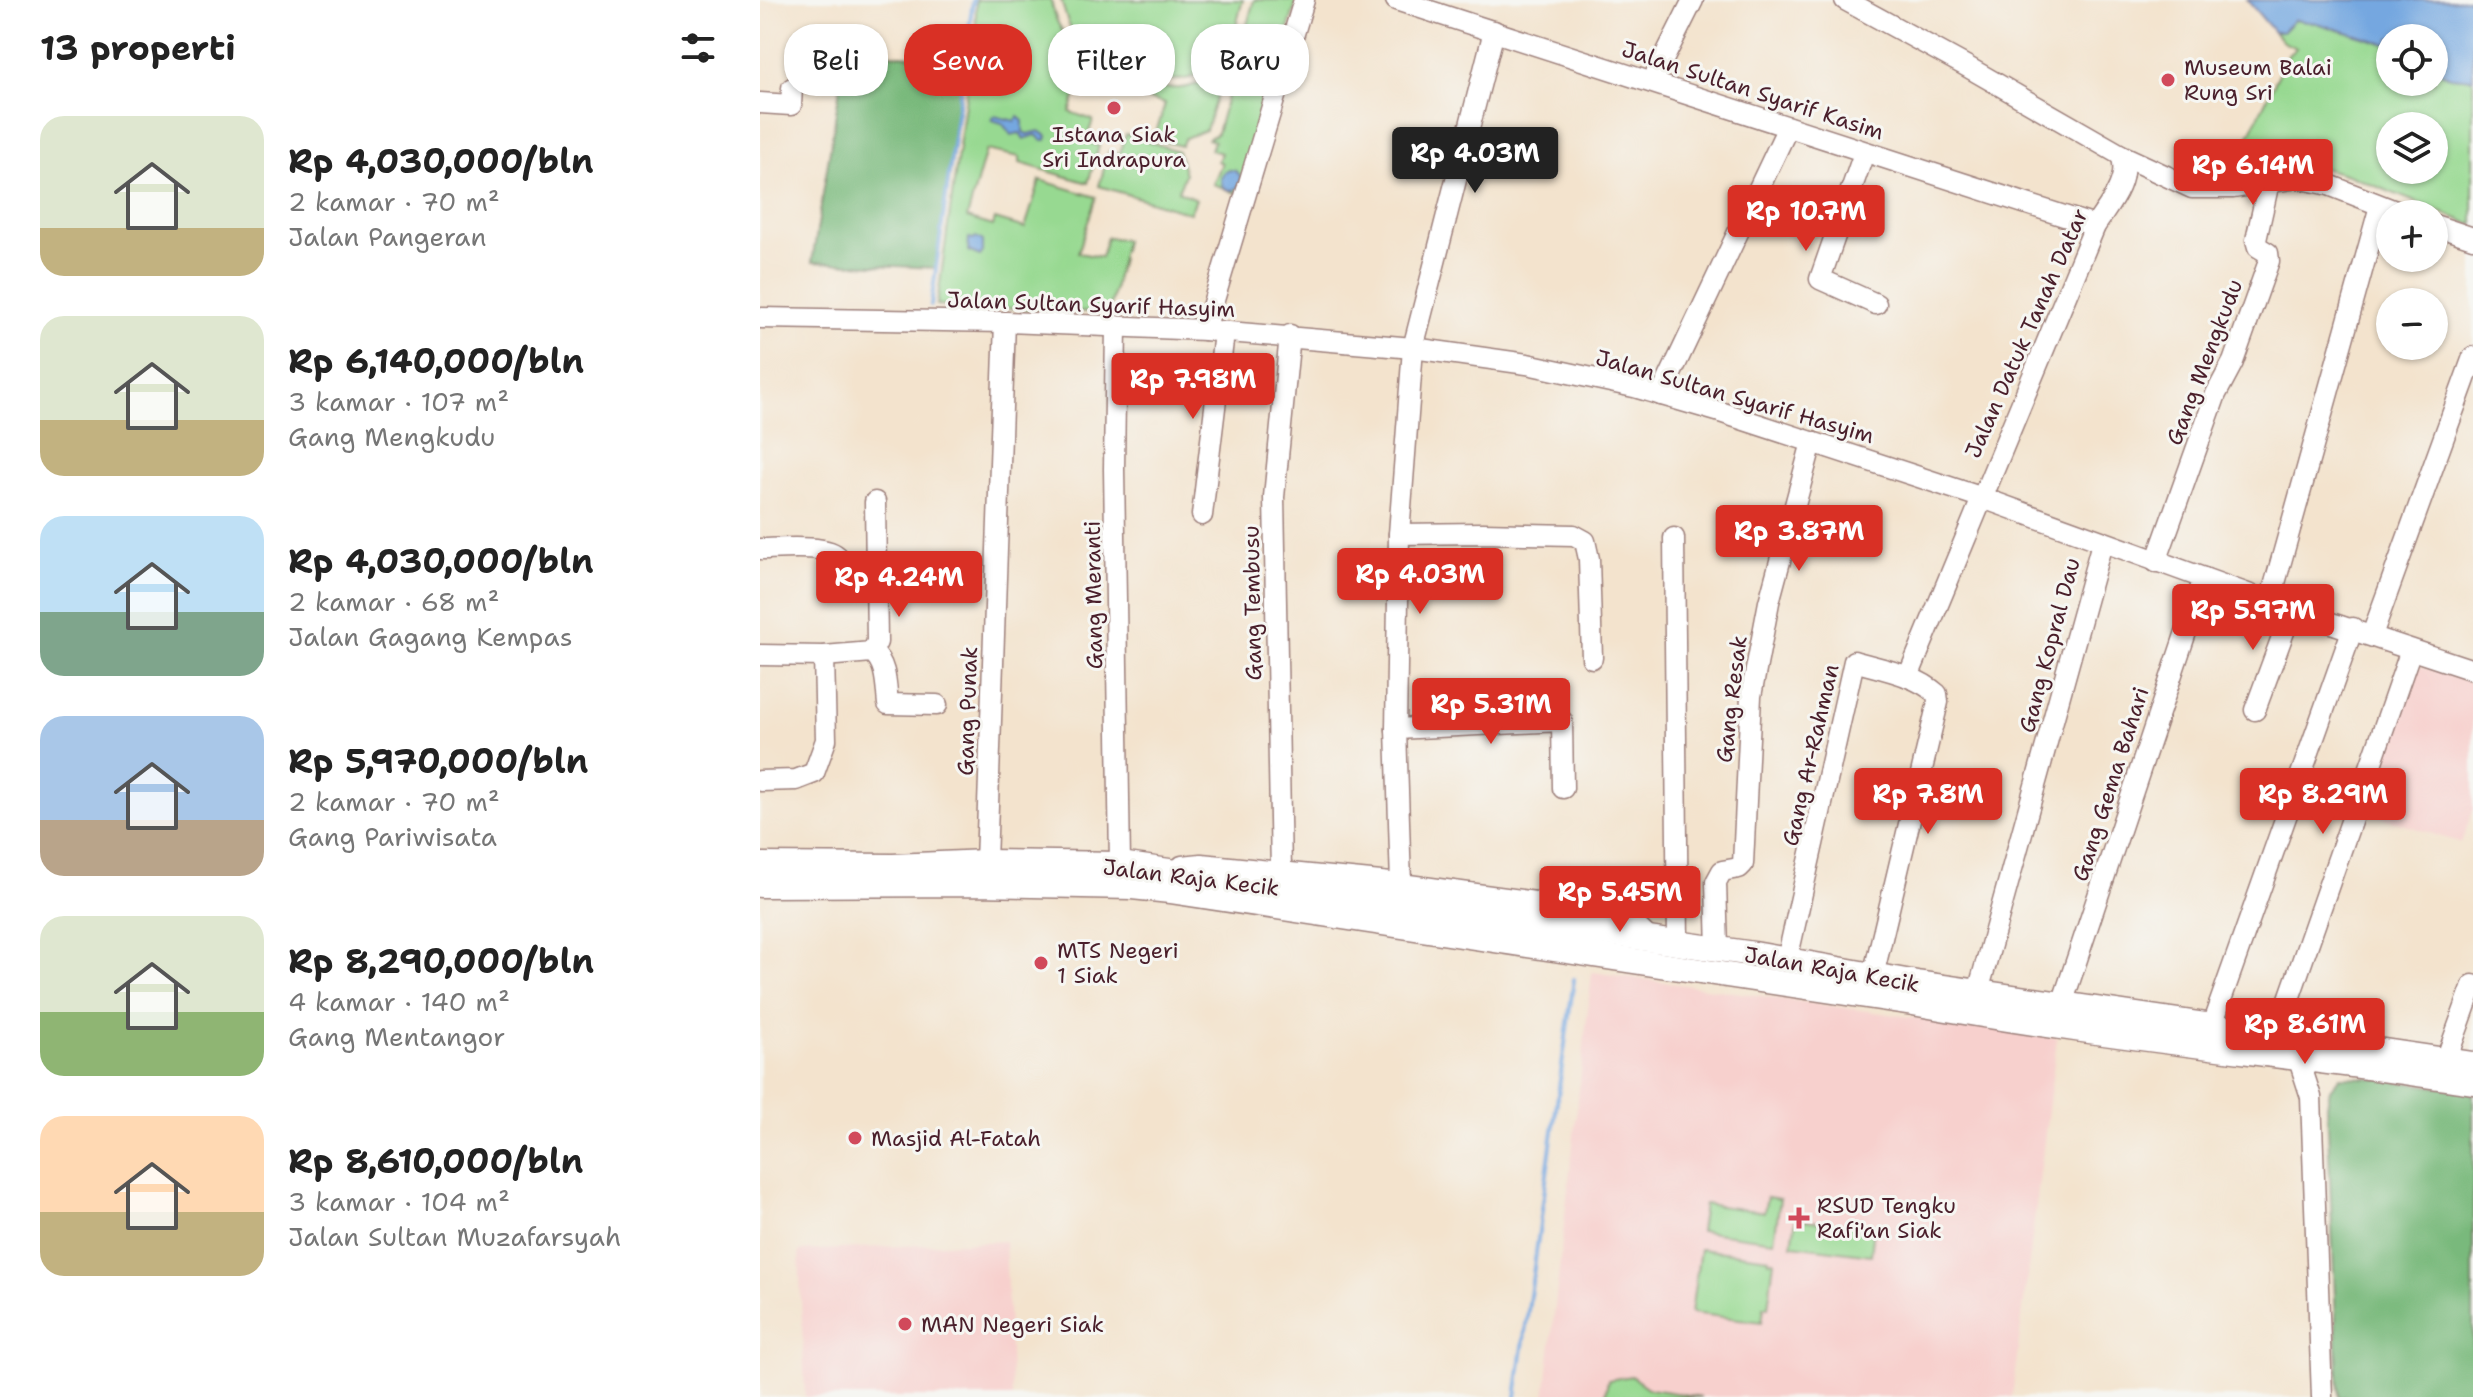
<!DOCTYPE html>
<html lang="id">
<head>
<meta charset="utf-8">
<style>
  body { margin:0; font-family:"Shantell Sans",sans-serif; background:#f2f2f2; color:#222; height:100vh; display:flex; flex-direction:column; font-size:30px; white-space:nowrap }
  * { box-sizing:border-box; margin:0 }
  p { font-size:26px; color:#767676 }
  .icon { flex:none; width:44px; height:44px; fill:none; stroke:currentColor; stroke-width:2; stroke-linecap:round; stroke-linejoin:round }
  .map { position:relative; flex:1; overflow:hidden }
  .panel { display:flex; flex-direction:column; background:#fff; width:760px }
  .panel>* { flex:none }
  .banner { position:absolute; left:24px; top:24px; width:760px; height:72px; display:flex; gap:16px }
  .tools { position:absolute; left:1616px; top:24px; display:grid; gap:16px }
  .tools a { display:grid; place-items:center; width:72px; height:72px; border-radius:50%; background:#fff; box-shadow:0 2px 6px #0004; font-size:40px }
  .price { position:absolute; translate:-50% -68px; padding:0 18px; border-radius:8px; background:#d93025; color:#fff; font-size:26px; line-height:52px; filter:drop-shadow(0 2px 4px #0008) }
  .price::after { content:''; position:absolute; left:50%; top:48px; width:24px; height:18px; margin-left:-12px; background:inherit; clip-path:polygon(0 0,100% 0,50% 100%) }
  .price.on { background:#222; color:#fff }
  ul { padding:0; list-style:none }
  li { display:flex; align-items:center; gap:24px; height:200px; padding:0 40px }
  li span { display:grid; place-items:center; flex:none; width:224px; height:160px; border-radius:24px; color:#555 }
  li>.icon { margin-inline-start:auto }
  span .icon { width:96px; height:96px; fill:#fffc; stroke-width:1 }
  li b { font-size:34px }
  h2 { display:flex; justify-content:space-between; align-items:center; height:96px; padding:0 40px; font-size:34px }
  .tag { padding:0 28px; border-radius:32px; background:#fff; box-shadow:0 2px 6px #0004; font-size:28px; line-height:72px }
  .tag.on { background:#d93025; color:#fff }
  main { display:flex; flex:1; min-height:0 }
  .map>svg:first-child { display:block }
</style>
</head>
<body>
<main>
<section class="panel">
<h2>13 properti<svg class="icon" aria-label="filters" viewBox="0 0 24 24"><path d="M4 7h16M4 17h16"/><circle cx="9" cy="7" r="2"/><circle cx="15" cy="17" r="2"/></svg></h2>
<ul>
<li><span style="background:linear-gradient(#dfe7d0 70%,#c2b280 0)"><svg class="icon" aria-label="home" viewBox="0 0 24 24"><path d="M3 11l9-7 9 7M6 9v11h12V9"/></svg></span><div><b>Rp 4,030,000/bln</b><p>2 kamar · 70 m²</p><p>Jalan Pangeran</p></div></li>
<li><span style="background:linear-gradient(#dfe7d0 65%,#c2b280 0)"><svg class="icon" aria-label="home" viewBox="0 0 24 24"><path d="M3 11l9-7 9 7M6 9v11h12V9"/></svg></span><div><b>Rp 6,140,000/bln</b><p>3 kamar · 107 m²</p><p>Gang Mengkudu</p></div></li>
<li><span style="background:linear-gradient(#bfe0f5 60%,#7fa58c 0)"><svg class="icon" aria-label="home" viewBox="0 0 24 24"><path d="M3 11l9-7 9 7M6 9v11h12V9"/></svg></span><div><b>Rp 4,030,000/bln</b><p>2 kamar · 68 m²</p><p>Jalan Gagang Kempas</p></div></li>
<li><span style="background:linear-gradient(#a9c7e8 65%,#b9a48a 0)"><svg class="icon" aria-label="home" viewBox="0 0 24 24"><path d="M3 11l9-7 9 7M6 9v11h12V9"/></svg></span><div><b>Rp 5,970,000/bln</b><p>2 kamar · 70 m²</p><p>Gang Pariwisata</p></div></li>
<li><span style="background:linear-gradient(#dfe7d0 60%,#8fb573 0)"><svg class="icon" aria-label="home" viewBox="0 0 24 24"><path d="M3 11l9-7 9 7M6 9v11h12V9"/></svg></span><div><b>Rp 8,290,000/bln</b><p>4 kamar · 140 m²</p><p>Gang Mentangor</p></div></li>
<li><span style="background:linear-gradient(#ffd9b3 60%,#c2b280 0)"><svg class="icon" aria-label="home" viewBox="0 0 24 24"><path d="M3 11l9-7 9 7M6 9v11h12V9"/></svg></span><div><b>Rp 8,610,000/bln</b><p>3 kamar · 104 m²</p><p>Jalan Sultan Muzafarsyah</p></div></li>
</ul>
</section>
<div class="map">
<svg width="1713" height="1397" viewBox="0 0 1713 1397">
  <rect width="100%" height="100%" fill="#f6f6f2"/>
  <filter id="ink" filterUnits="userSpaceOnUse"><feTurbulence type="fractalNoise" baseFrequency=".0125" numOctaves="2"/><feDisplacementMap in="SourceGraphic" scale="16" xChannelSelector="R" yChannelSelector="G"/><feConvolveMatrix kernelMatrix="1 2 1 2 8 2 1 2 1" color-interpolation-filters="sRGB"/></filter>
  <filter id="wash" filterUnits="userSpaceOnUse"><feTurbulence type="fractalNoise" baseFrequency=".006" numOctaves="4" result="noise"/><feDisplacementMap in="SourceGraphic" scale="32" xChannelSelector="R" yChannelSelector="G"/><feGaussianBlur stdDeviation="1.8" result="paint"/><feColorMatrix in="noise" values="0 0 0 0 0 0 0 0 0 0 0 0 0 0 0 0 0 1.4 0 .05"/><feComposite in="paint" operator="in"/></filter>
  <g filter="url(#wash)">
    <rect width="100%" height="100%" fill="#f3e3cd"/>
    <g fill="#f7d0cd">
      <path d="M1660,666L1713,683V810L1701,843L1603,811Z"/>
      <path d="M832,972L1297,1038L1252,1397H785Z"/>
      <path d="M245,1241L252,1397H45L39,1251Z"/>
    </g>
    <g fill="#97d991" stroke="#707c5e" stroke-width="2" fill-rule="evenodd">
      <path d="M216,0H291C296,38 324,55 353,76L349,86L322,78L310,112L333,120L326,141L339,146L328,183L260,163V157L226,150L207,218L233,226L235,219L265,228L280,180L336,197L318,253L341,257L347,237L365,240L349,313L177,305L216,25Z"/>
      <path d="M301,0H483C478,15 475,40 465,52C457,63 438,77 425,79C392,85 333,60 314,34C307,24 305,12 301,0Z"/>
      <path d="M494,0H537L478,194L453,184L462,163L458,161L461,153L451,150L454,141L448,139L457,133Z"/>
      <path d="M1534,20L1556,23L1630,45V82H1674V70L1691,77L1713,79V225L1588,175L1542,162L1471,173L1528,55L1536,48L1523,42L1514,32H1522ZM1630,126H1674V170H1630Z"/>
      <path d="M464,72L446,130L425,138L421,146L394,139L405,104L368,93L375,83C417,91 426,92 464,72Z"/>
      <path d="M366,134L418,151L425,174L418,191L436,199L430,213L339,186L349,151L359,154Z"/>
      <path d="M1007,1197L1020,1199L1014,1241L940,1231L944,1204L1004,1212Z"/>
      <path d="M1036,1219L1114,1229L1111,1255L1032,1245Z"/>
      <path d="M940,1249L1009,1258V1261H1014L1008,1307H1004L1002,1322L931,1313Z"/>
      <path d="M871,1376L889,1389L941,1397H845L848,1380Z"/>
    </g>
    <g fill="#79b97b" stroke="#626c53" stroke-width="2">
      <path d="M86,50L206,61L176,268L52,262Z"/>
      <path d="M1580,1077L1613,1078L1713,1092V1397H1579L1567,1105L1570,1089Z"/>
    </g>
    <g fill="#74a7e0" stroke="#5f6386" stroke-width="2">
      <path d="M1487,0H1713V79L1691,77L1674,70V38H1630V45L1556,23L1534,20L1522,32H1514Z"/>
      <path d="M234,116L255,121L258,117L263,121V132L267,134L280,131L287,136L286,140H282L276,135L264,139L260,133L251,135L242,123L232,120Z"/>
      <circle cx="471" cy="180" r="10"/>
      <path d="M216,237L223,241V252L220,256L208,251L209,238L214,239Z"/>
    </g>
    <g fill="none" stroke-linecap="round" stroke-linejoin="round">
      <g stroke="#74a7e0" stroke-width="4">
        <path d="M171,305L213,0"/>
        <path d="M756,1397L814,979"/>
      </g>
    </g>
  </g>
  <g filter="url(#ink)">
    <g fill="none" stroke-linecap="round" stroke-linejoin="round">
      <defs>
        <g id="minor">
          <path d="M636,0L1335,226"/>
          <path d="M1085,0L1206,66L1361,155L1432,188H1473L1538,178L1569,185L1643,214"/>
          <path d="M892,82L933,0"/>
          <path d="M0,103L31,105L32,88"/>
          <path d="M1104,153L1060,279L1116,304"/>
          <path d="M1674,225L1713,238"/>
          <path d="M0,318L245,322L445,330L653,348L767,364L874,387L960,412L1220,497L1532,610L1713,670"/>
          <path d="M356,326L354,469L360,864"/>
          <path d="M445,330L544,0"/>
          <path d="M901,395L1028,127"/>
          <path d="M442,515L464,333"/>
          <path d="M639,534L723,533L814,535L825,541L829,559L832,658"/>
          <path d="M914,538L918,945"/>
          <path d="M0,549C15,549 69,544 78,557C81,561 81,570 83,575L89,579L116,576"/>
          <path d="M1396,562L1456,394L1473,362L1509,261L1508,253L1498,247L1496,240L1509,182"/>
          <path d="M1510,601L1620,206"/>
          <path d="M1612,635L1713,357"/>
          <path d="M112,652C127,663 126,687 128,704L177,705"/>
          <path d="M0,655L64,656L112,652L117,642L115,502"/>
          <path d="M1148,677L1335,226C1348,206 1371,180 1361,155"/>
          <path d="M1495,710L1532,610"/>
          <path d="M636,729L802,721L803,788"/>
          <path d="M0,781L36,780L54,773L66,740L64,656"/>
          <path d="M226,862L245,322"/>
          <path d="M422,866L441,864L641,884L731,896L798,905L868,922L877,927L893,942"/>
          <path d="M521,872L514,497L530,335"/>
          <path d="M641,884L636,729L639,534L653,348L734,31"/>
          <path d="M958,950L956,882L962,871L979,868L983,864L991,696L1009,602L1052,442"/>
          <path d="M1027,960L1094,661C1121,669 1155,674 1177,694L1178,702L1113,976"/>
          <path d="M1218,992L1342,543"/>
          <path d="M1302,1004L1444,578"/>
          <path d="M1452,1025L1593,628"/>
          <path d="M1516,1036L1651,650"/>
          <path d="M1538,1057L1551,1097L1562,1397"/>
          <path d="M1686,1060L1713,985"/>
        </g>
        <g id="major">
          <path d="M0,865L133,866L226,862L360,864L994,954L1157,983L1713,1064"/>
          <path d="M0,885L218,884L372,887L410,891L1153,1003C1338,1037 1527,1054 1713,1082"/>
        </g>
      </defs>
      <use href="#minor" stroke="#9e817c" stroke-width="23"/>
      <use href="#major" stroke="#9e817c" stroke-width="27"/>
      <use href="#minor" stroke="#fff" stroke-width="20"/>
      <use href="#major" stroke="#fff" stroke-width="24"/>
    </g>
  </g>
  <g fill="#d1495b" stroke="#f6f6f2" stroke-width="3">
    <circle cx="1408" cy="80" r="8"/>
    <circle cx="354" cy="108" r="8"/>
    <circle cx="281" cy="963" r="8"/>
    <circle cx="95" cy="1138" r="8"/>
    <path d="M1035 1206h8v8h8v8h-8v8h-8v-8h-8v-8h8z"/>
    <circle cx="145" cy="1324" r="8"/>
  </g>
  <g text-anchor="middle" stroke-width="6" stroke-linejoin="round" paint-order="stroke">
    <g font-size="22" fill="#4a1f2b" stroke="#f6f6f2" text-anchor="start">
      <text x="1424" y="75">Museum Balai<tspan x="1424" dy="25">Rung Sri</tspan></text>
      <text x="354" y="142" text-anchor="middle">Istana Siak<tspan x="354" dy="25">Sri Indrapura</tspan></text>
      <text x="297" y="958">MTS Negeri<tspan x="297" dy="25">1 Siak</tspan></text>
      <text x="111" y="1146">Masjid Al-Fatah</text>
      <text x="1057" y="1213">RSUD Tengku<tspan x="1057" dy="25">Rafi'an Siak</tspan></text>
      <text x="161" y="1332">MAN Negeri Siak</text>
    </g>
    <g font-size="22" fill="#4a1f2b" stroke="#f6f6f2">
      <text transform="translate(993 90) rotate(18)" y="8">Jalan Sultan Syarif Kasim</text>
      <text transform="translate(331 304) rotate(2)" y="8">Jalan Sultan Syarif Hasyim</text>
      <text transform="translate(1266 333) rotate(-66)" y="8">Jalan Datuk Tanah Datar</text>
      <text transform="translate(1444 362) rotate(-69)" y="8">Gang Mengkudu</text>
      <text transform="translate(975 396) rotate(16)" y="8">Jalan Sultan Syarif Hasyim</text>
      <text transform="translate(333 595) rotate(-91)" y="8">Gang Meranti</text>
      <text transform="translate(492 603) rotate(-91)" y="8">Gang Tembusu</text>
      <text transform="translate(1289 645) rotate(-75)" y="8">Gang Kopral Dau</text>
      <text transform="translate(971 699) rotate(-83)" y="8">Gang Resak</text>
      <text transform="translate(207 711) rotate(-88)" y="8">Gang Punak</text>
      <text transform="translate(1050 755) rotate(-77)" y="8">Gang Ar-Rahman</text>
      <text transform="translate(1350 784) rotate(-72)" y="8">Gang Gema Bahari</text>
      <text transform="translate(431 877) rotate(7)" y="8">Jalan Raja Kecik</text>
      <text transform="translate(1072 969) rotate(10)" y="8">Jalan Raja Kecik</text>
    </g>
  </g>
</svg>
<div class="tools">
<a><svg class="icon" aria-label="locate" viewBox="0 0 24 24"><circle cx="12" cy="12" r="6"/><path d="M12 2v4M12 18v4M2 12h4M18 12h4"/></svg></a>
<a><svg class="icon" aria-label="layers" viewBox="0 0 24 24"><path d="M12 4l9 5-9 5-9-5zM3 14l9 5 9-5"/></svg></a>
<a>+</a>
<a>−</a>
</div>
<b class="price on" style="left:715px;top:195px">Rp 4.03M</b>
<b class="price" style="left:1493px;top:207px">Rp 6.14M</b>
<b class="price" style="left:1046px;top:253px">Rp 10.7M</b>
<b class="price" style="left:433px;top:421px">Rp 7.98M</b>
<b class="price" style="left:1039px;top:573px">Rp 3.87M</b>
<b class="price" style="left:660px;top:616px">Rp 4.03M</b>
<b class="price" style="left:139px;top:619px">Rp 4.24M</b>
<b class="price" style="left:1493px;top:652px">Rp 5.97M</b>
<b class="price" style="left:731px;top:746px">Rp 5.31M</b>
<b class="price" style="left:1168px;top:836px">Rp 7.8M</b>
<b class="price" style="left:1563px;top:836px">Rp 8.29M</b>
<b class="price" style="left:860px;top:934px">Rp 5.45M</b>
<b class="price" style="left:1545px;top:1066px">Rp 8.61M</b>
<div class="banner">
<a class="tag">Beli</a>
<a class="tag on">Sewa</a>
<a class="tag">Filter</a>
<a class="tag">Baru</a>
</div>
</div>
</main>
</body>
</html>
